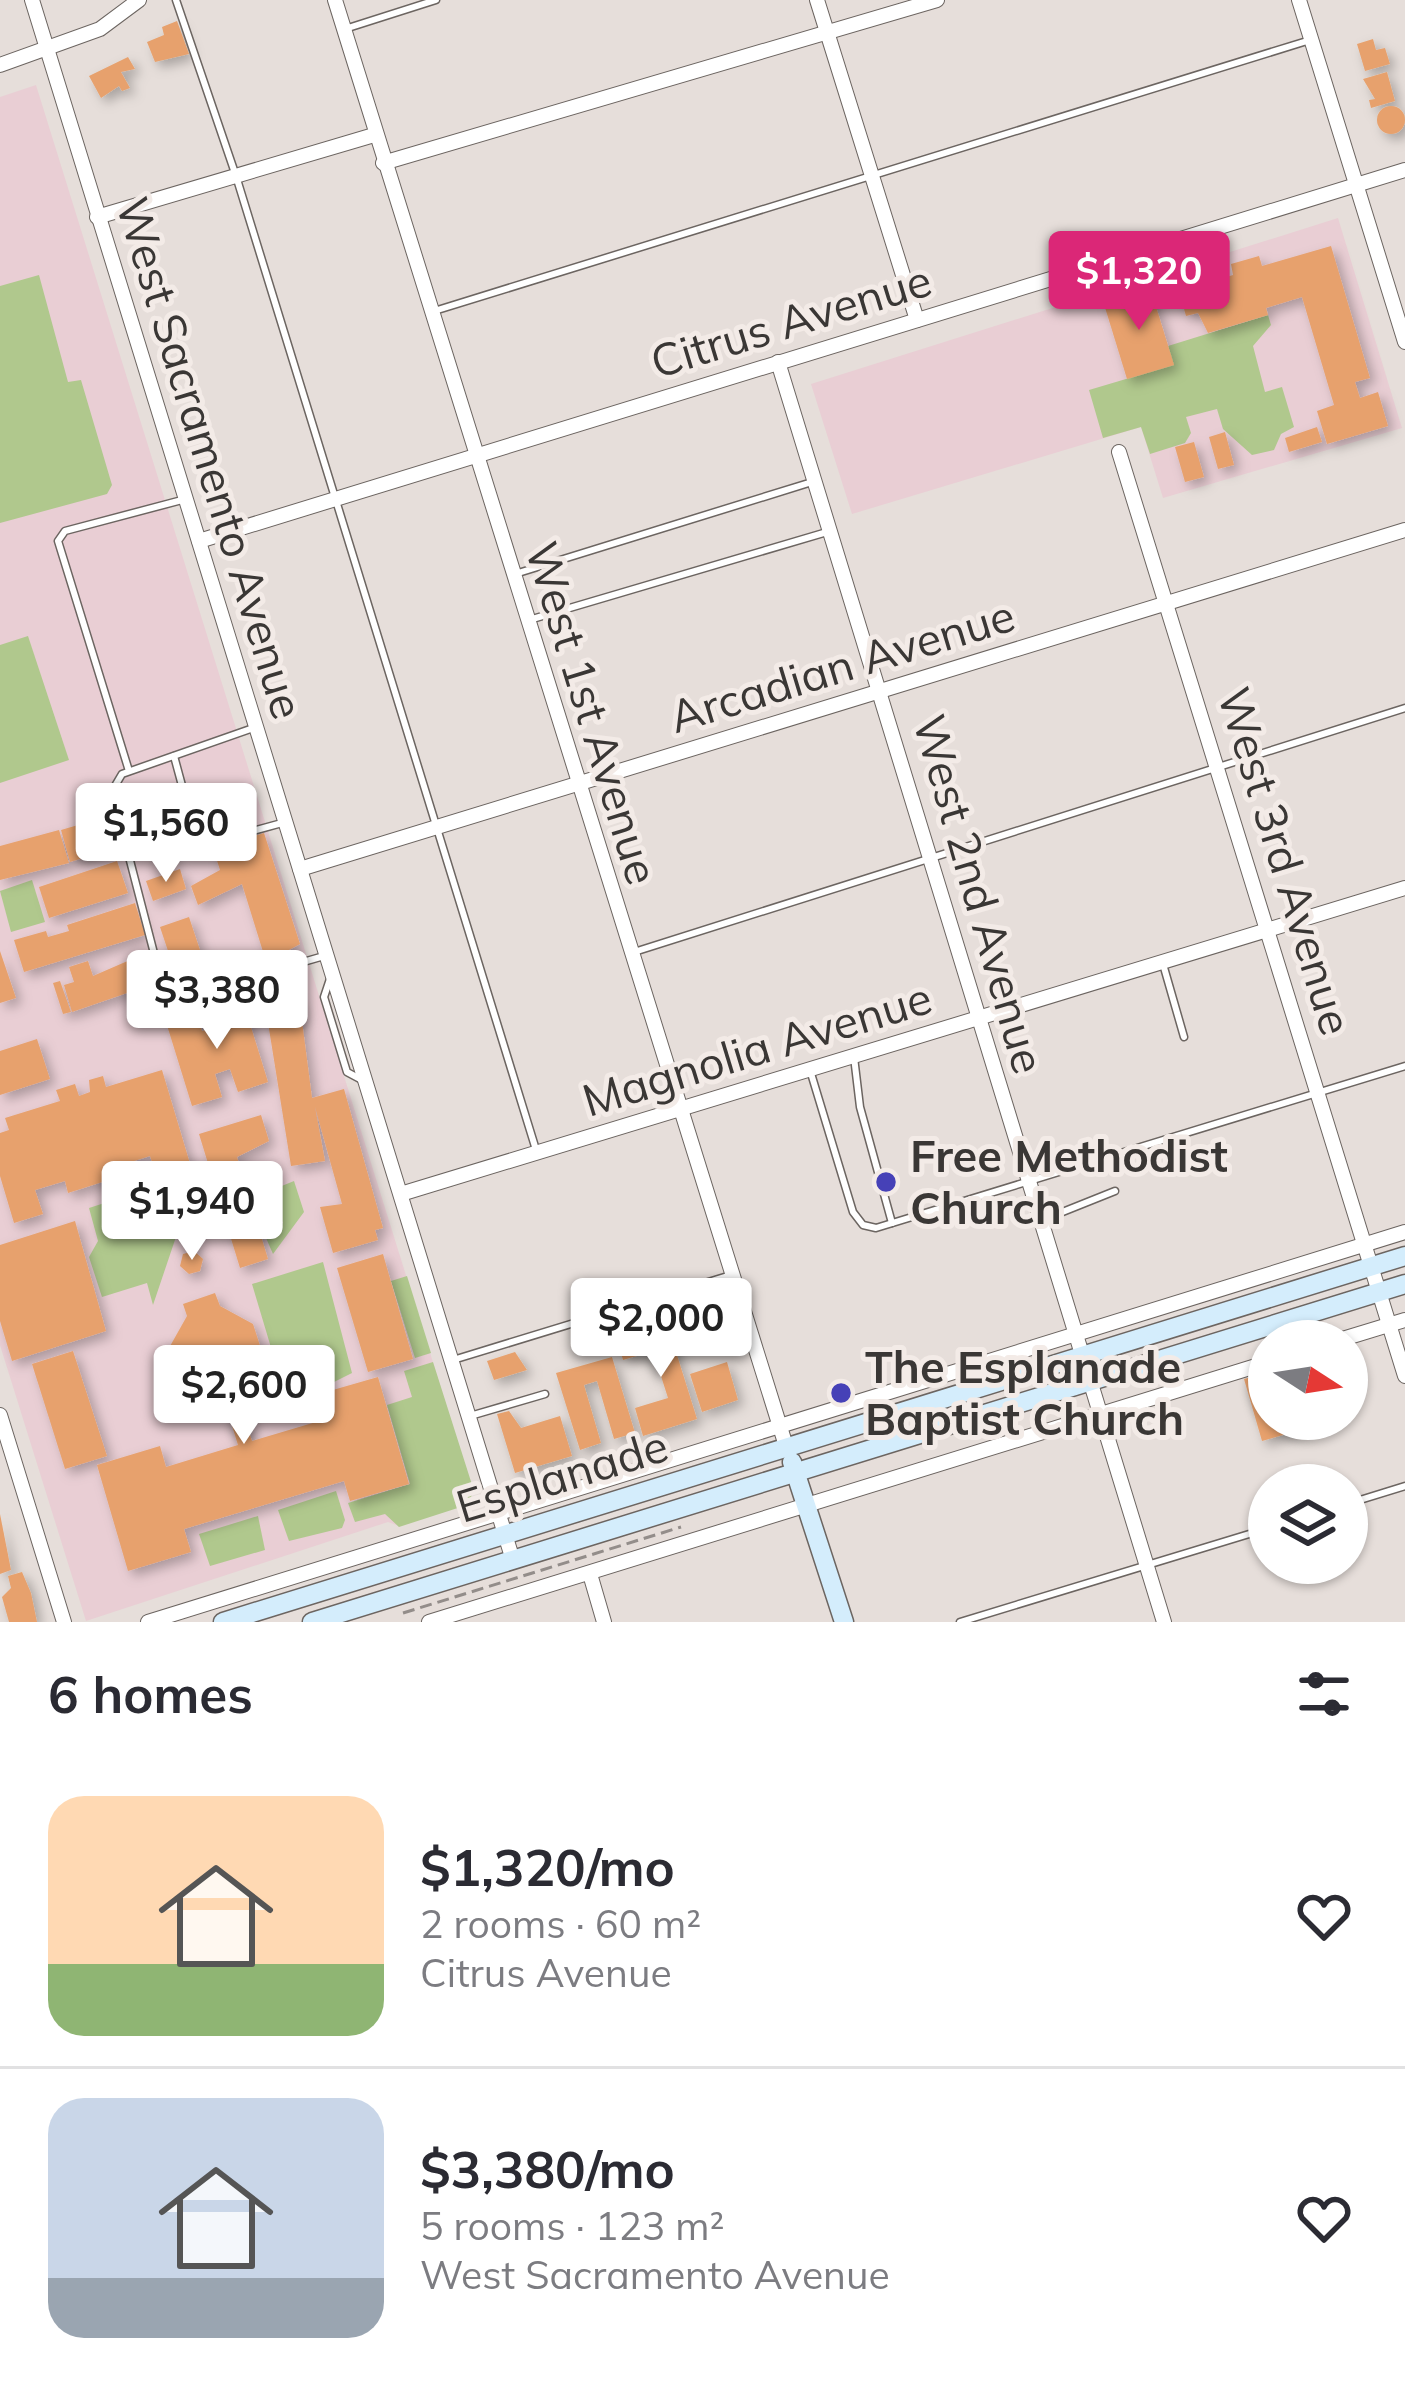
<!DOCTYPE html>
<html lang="en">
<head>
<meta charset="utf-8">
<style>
  body { margin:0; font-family:Mulish,sans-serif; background:#f7f7f7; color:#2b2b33; height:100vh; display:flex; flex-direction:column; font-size:45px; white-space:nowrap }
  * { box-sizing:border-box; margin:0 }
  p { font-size:39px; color:#7c7c81 }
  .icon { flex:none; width:66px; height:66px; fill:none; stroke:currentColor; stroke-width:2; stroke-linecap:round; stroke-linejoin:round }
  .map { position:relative; height:1622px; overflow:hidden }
  .panel { display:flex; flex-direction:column; background:#fff; flex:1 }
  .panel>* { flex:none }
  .needle { width:78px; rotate:102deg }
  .tools { position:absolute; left:1248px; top:1320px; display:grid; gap:24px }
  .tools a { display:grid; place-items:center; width:120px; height:120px; border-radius:50%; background:#fff; box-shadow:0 3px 9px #0004; font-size:60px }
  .price { position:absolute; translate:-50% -102px; padding:0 27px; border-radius:12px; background:#fff; color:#222; font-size:39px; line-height:78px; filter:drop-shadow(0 3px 6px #0008) }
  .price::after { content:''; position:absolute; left:50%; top:72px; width:36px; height:27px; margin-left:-18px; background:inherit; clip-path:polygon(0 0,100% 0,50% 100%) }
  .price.active { background:#db2777; color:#fff }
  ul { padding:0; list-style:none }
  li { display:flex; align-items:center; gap:36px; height:300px; padding:0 48px }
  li+li { border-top:3px solid #e1e1e2 }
  li span { display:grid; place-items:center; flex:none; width:336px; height:240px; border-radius:36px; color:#555 }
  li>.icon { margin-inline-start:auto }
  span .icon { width:144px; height:144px; fill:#fffc; stroke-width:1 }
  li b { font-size:51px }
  h2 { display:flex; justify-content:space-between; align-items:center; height:144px; padding:0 48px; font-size:51px }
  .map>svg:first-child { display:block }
</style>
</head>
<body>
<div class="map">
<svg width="1405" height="1622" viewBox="0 0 1405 1622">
  <defs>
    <filter id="shadow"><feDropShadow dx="5.5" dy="5.5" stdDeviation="6" flood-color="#0004"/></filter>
  </defs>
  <rect width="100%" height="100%" fill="#e6deda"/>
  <g fill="#e9ced4">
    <path d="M36,85L473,1491L399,1526L388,1522L86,1621L0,1345V97Z"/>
    <path d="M1338,218L1402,428L1163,498L1141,427L852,514L811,384Z"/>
  </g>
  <g fill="#b0c88d">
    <path d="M39,275L68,382L81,380L112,485L107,494L0,523V286Z"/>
    <path d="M1268,315L1271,325L1253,346L1265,392L1282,387L1294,427L1281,434L1274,450L1252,455L1223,429L1217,409L1186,417L1191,433L1185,443L1150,454L1141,427L1103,438L1089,390L1173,365L1168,346Z"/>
    <path d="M28,636L69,760L0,783V645Z"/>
    <path d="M32,880L45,922L11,932L0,891Z"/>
    <path d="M294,1181L304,1212L273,1254L263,1231L283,1223L267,1192Z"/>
    <path d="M129,1195L179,1228L153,1305L147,1283L102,1297L89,1257L98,1241L89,1208Z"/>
    <path d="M323,1262L352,1373L330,1384L326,1370L308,1375L311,1390L284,1391L252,1284Z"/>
    <path d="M407,1276L431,1353L415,1358L391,1281Z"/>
    <path d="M433,1362L474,1491L467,1505L399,1527L385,1514L355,1522L348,1503L410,1484L387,1405L412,1397L404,1371Z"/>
    <path d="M336,1491L345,1520L342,1528L289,1541L278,1510Z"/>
    <path d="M258,1516L265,1550L210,1566L199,1534Z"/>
  </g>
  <g fill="#e7a16d" filter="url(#shadow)">
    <path d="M177,21L189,54L155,62L147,42L164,35L162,27Z"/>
    <path d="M1373,39L1376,50L1385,48L1390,64L1365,71L1357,44Z"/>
    <path d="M128,57L135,69L121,72L130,88L122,91L119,86L101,98L89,76Z"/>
    <path d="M1387,72L1395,101L1371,108L1369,100L1375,99L1363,79Z"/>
    <circle cx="1391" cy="120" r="14"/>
    <path d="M1331,246L1370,378L1355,382L1360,398L1378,392L1388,426L1327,444L1317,411L1334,405L1302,297L1266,308L1268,315L1208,333L1198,313L1186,316L1179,291L1233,275L1231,264L1259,256L1262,266Z"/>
    <path d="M1150,287L1174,365L1127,379L1103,301Z"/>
    <path d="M1317,427L1322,442L1289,452L1285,438Z"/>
    <path d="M1225,432L1234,465L1218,469L1209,437Z"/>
    <path d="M1194,442L1204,477L1185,482L1175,447Z"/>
    <path d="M112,815L122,846L70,862L61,830Z"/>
    <path d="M59,830L69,863L0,880V846Z"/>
    <path d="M264,833L300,944L274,958L273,952L264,955L242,884L198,905L191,886L220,870L213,848Z"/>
    <path d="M117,861L128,893L49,918L39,887Z"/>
    <path d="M180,869L186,889L153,901L146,881Z"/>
    <path d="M135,903L145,935L24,972L14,940L46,931L48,937L69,931L67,925Z"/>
    <path d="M189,917L205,965L176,975L160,927Z"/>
    <path d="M0,951L16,998L0,1003Z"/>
    <path d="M146,953L156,983L72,1012L64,985L74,982L69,967L88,961L93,976Z"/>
    <path d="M60,981L71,1012L63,1014L53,983Z"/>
    <path d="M242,998L268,1082L238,1092L230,1069L215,1074L222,1097L192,1106L166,1022L196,1012L202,1031L218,1027L212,1007Z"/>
    <path d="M299,998L312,1098L344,1089L383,1228L375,1230L378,1240L333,1253L320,1207L342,1204L315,1107L325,1161L291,1166L265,1004Z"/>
    <path d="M37,1039L50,1079L0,1095V1051Z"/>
    <path d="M162,1070L191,1167L157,1177L150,1156L115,1167L118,1177L68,1193L65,1181L35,1190L43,1214L14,1223L0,1176V1133L9,1130L5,1118L60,1101L56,1090L75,1084L79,1096L90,1092L89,1080L103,1076L106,1087Z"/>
    <path d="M261,1115L269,1141L237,1157L268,1259L240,1268L199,1134Z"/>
    <path d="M75,1221L106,1331L12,1361L0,1321V1245Z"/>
    <path d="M194,1251L203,1259L200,1271L189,1274L180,1266L183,1254Z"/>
    <path d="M383,1254L413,1359L368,1372L337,1268Z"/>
    <path d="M215,1293L220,1306L253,1324L264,1358L246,1390L236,1393L252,1441L326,1419L319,1394L378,1377L409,1484L350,1501L344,1481L184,1529L191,1552L128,1571L97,1465L160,1446L166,1467L238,1445L223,1397L212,1401L180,1385L169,1348L187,1316L183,1304Z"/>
    <path d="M699,1301L705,1324L680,1332L672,1309Z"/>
    <path d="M667,1323L697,1419L643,1436L635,1408L668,1398L653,1351L623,1360L617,1338Z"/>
    <path d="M73,1351L107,1456L65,1469L32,1364Z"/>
    <path d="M515,1352L527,1370L494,1380L487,1361Z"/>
    <path d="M612,1357L635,1433L614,1439L597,1381L584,1385L601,1443L580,1450L556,1373Z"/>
    <path d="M727,1362L738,1400L702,1412L690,1374Z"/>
    <path d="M1269,1372V1419H1301L1304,1429L1262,1441L1244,1379Z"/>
    <path d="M509,1411L521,1428L560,1416L572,1456L515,1473L497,1414Z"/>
    <path d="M0,1514L11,1570L0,1574Z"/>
    <path d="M22,1572L31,1593L37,1622H9L2,1597L11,1588L8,1576Z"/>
  </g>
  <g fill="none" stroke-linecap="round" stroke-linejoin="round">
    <defs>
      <g id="lane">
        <path d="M176,0L236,176L537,1153"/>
        <path d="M348,28L436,0"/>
        <path d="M431,312L1307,41"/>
        <path d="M515,574L812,482"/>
        <path d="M529,620L827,532"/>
        <path d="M256,727L122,774L112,791L164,992L175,999L324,956"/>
        <path d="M174,756L197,841L206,844L282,823"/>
        <path d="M129,771L58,541L65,531L182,500"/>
        <path d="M631,953L1405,708"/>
        <path d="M1163,964L1184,1037"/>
        <path d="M330,979L324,997L347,1072L362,1080"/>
        <path d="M854,1057L860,1107L892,1223"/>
        <path d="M810,1070L853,1212L863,1225L876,1228L1405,1066"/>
        <path d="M1040,1221L1115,1191"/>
        <path d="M453,1360L731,1275"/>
        <path d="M470,1416L545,1394"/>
        <path d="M1347,1504L1405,1486"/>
        <path d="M960,1622L1269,1528"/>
      </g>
      <g id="street">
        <path d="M32,0L512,1557"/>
        <path d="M335,0L786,1446"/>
        <path d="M817,0L917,320"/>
        <path d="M1299,0L1405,342"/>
        <path d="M0,65L100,29L139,0"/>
        <path d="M383,163L937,0"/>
        <path d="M97,217L374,135"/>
        <path d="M778,362L1164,1622"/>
        <path d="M1119,452L1405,1376"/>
        <path d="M199,541L1405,170"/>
        <path d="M300,869L1405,530"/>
        <path d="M404,1193L1405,888"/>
        <path d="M1336,1341L1405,1320"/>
        <path d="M0,1415L64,1622"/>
        <path d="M590,1574L604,1622"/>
        <path d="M148,1622L1405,1232"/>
        <path d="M429,1622L1269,1362"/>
      </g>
      <g id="secondary">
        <path d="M792,1462L844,1622"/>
        <path d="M223,1622L1405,1256"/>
        <path d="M312,1622L1405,1284"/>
      </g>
    </defs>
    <use href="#lane" stroke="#6c6561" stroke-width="9"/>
    <use href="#street" stroke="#6c6561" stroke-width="16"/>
    <use href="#secondary" stroke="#6c6561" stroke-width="21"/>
    <g stroke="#938d8a" stroke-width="3" stroke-dasharray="12 6" stroke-linecap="butt">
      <path d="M1284,1341L1329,1327"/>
      <path d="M403,1613L681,1527"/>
    </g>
    <use href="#lane" stroke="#fff" stroke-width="6"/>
    <use href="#street" stroke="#fff" stroke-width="14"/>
    <use href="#secondary" stroke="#d4edfc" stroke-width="18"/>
  </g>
  <g fill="#4641b7" stroke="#f3ebe7" stroke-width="4.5">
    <circle cx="886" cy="1182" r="12"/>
    <circle cx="841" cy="1393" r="12"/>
  </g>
  <g text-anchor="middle" stroke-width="10" stroke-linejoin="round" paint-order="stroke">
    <g font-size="45" fill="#3a3735" stroke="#f3ebe7">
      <text transform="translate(791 321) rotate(-17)" y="16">Citrus Avenue</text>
      <text transform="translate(210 458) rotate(73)" y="16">West Sacramento Avenue</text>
      <text transform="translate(842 666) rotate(-17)" y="16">Arcadian Avenue</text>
      <text transform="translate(592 713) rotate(73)" y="16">West 1st Avenue</text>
      <text transform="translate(1285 861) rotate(73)" y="16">West 3rd Avenue</text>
      <text transform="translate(979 894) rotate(74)" y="16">West 2nd Avenue</text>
      <text transform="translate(757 1049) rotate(-17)" y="16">Magnolia Avenue</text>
      <text transform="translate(562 1476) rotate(-17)" y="16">Esplanade</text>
    </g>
    <g font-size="45" font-weight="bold" fill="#3a3735" stroke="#f3ebe7" text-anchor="start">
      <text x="910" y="1172">Free Methodist<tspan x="910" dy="52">Church</tspan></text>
      <text x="865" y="1383">The Esplanade<tspan x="865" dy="52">Baptist Church</tspan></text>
    </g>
  </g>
</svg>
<div class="tools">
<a><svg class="needle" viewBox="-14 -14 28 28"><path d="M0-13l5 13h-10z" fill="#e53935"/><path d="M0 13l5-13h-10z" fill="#7c7c81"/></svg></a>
<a><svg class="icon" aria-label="layers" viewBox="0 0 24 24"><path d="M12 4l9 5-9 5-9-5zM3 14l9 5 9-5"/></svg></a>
</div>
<b class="price active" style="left:1139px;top:333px">$1,320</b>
<b class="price" style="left:166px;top:885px">$1,560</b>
<b class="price" style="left:217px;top:1052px">$3,380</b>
<b class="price" style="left:192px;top:1263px">$1,940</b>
<b class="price" style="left:661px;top:1380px">$2,000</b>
<b class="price" style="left:244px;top:1447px">$2,600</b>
</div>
<section class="panel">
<h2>6 homes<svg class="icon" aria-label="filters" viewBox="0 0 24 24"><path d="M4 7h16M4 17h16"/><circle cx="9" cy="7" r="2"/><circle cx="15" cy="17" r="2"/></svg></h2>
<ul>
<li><span style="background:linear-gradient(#ffd9b3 70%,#8fb573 0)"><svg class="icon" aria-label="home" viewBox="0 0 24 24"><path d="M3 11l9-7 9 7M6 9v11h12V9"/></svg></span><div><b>$1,320/mo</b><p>2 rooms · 60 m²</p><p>Citrus Avenue</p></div><svg class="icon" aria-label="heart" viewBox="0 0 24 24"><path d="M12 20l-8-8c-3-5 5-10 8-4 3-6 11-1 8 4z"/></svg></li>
<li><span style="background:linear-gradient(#c9d6e8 75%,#9aa5b1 0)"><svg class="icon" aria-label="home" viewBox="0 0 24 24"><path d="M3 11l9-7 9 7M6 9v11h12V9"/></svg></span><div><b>$3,380/mo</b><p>5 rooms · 123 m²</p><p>West Sacramento Avenue</p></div><svg class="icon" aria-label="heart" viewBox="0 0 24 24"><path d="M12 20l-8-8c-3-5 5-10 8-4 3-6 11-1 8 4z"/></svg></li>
</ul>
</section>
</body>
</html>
